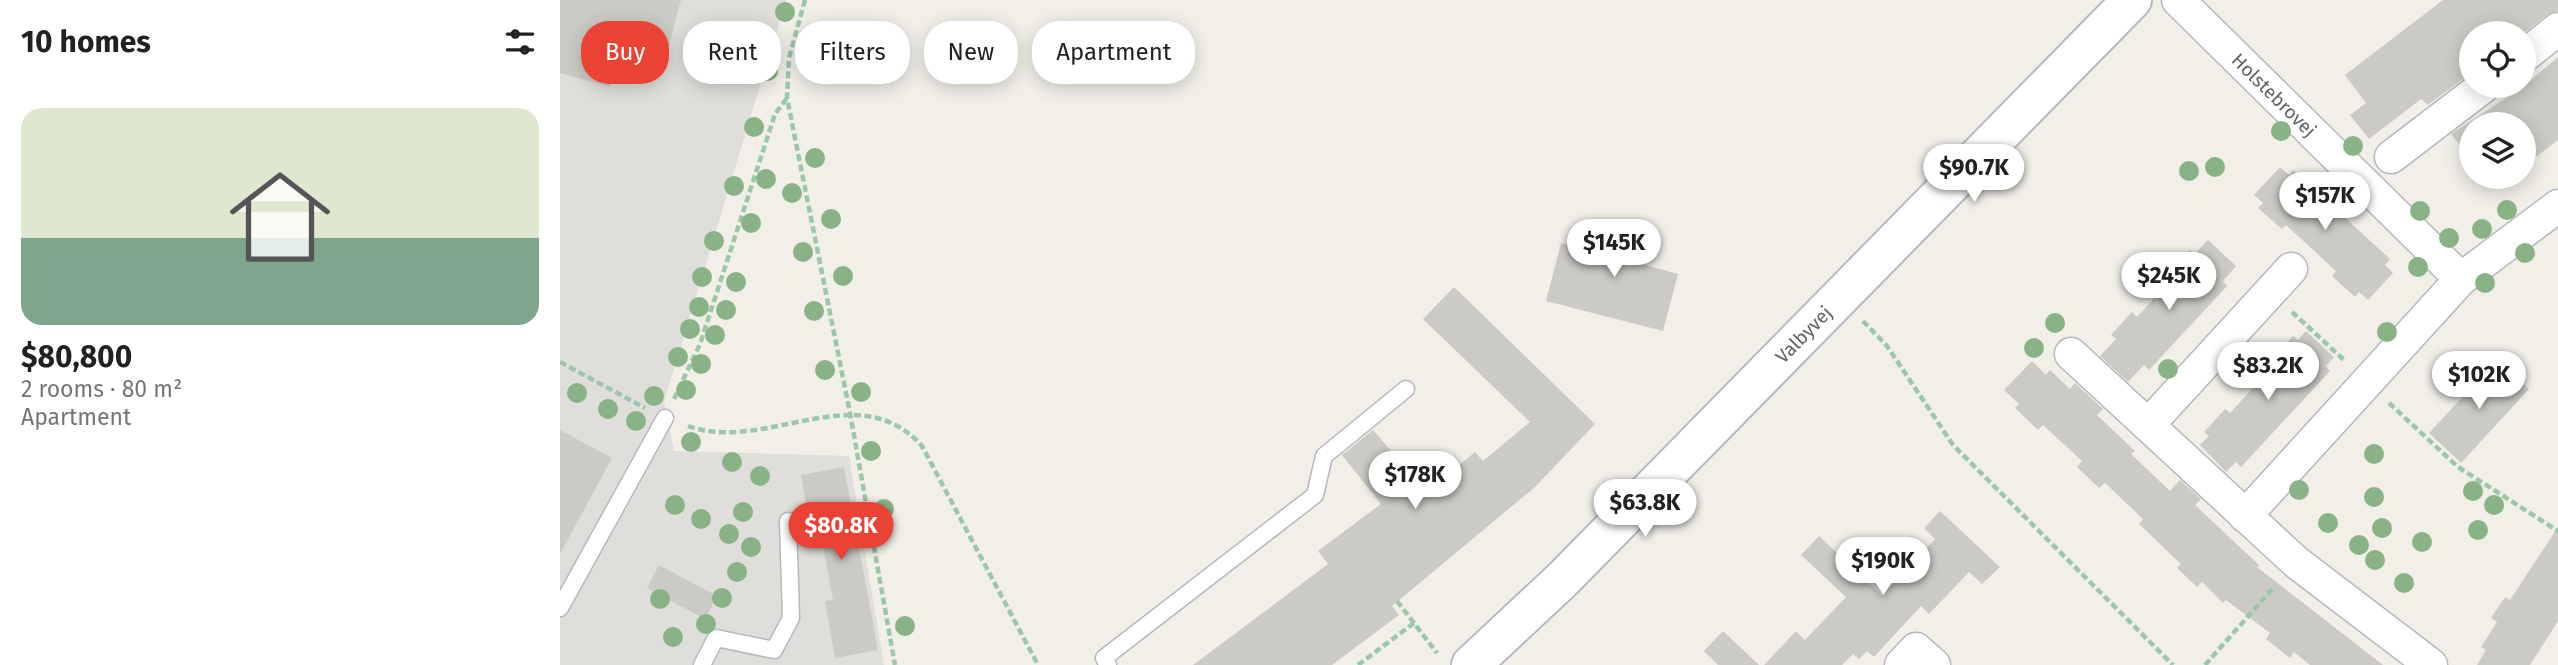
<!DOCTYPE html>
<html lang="en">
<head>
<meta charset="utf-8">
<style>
  body { margin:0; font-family:"Fira Sans",sans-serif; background:#f6f6f6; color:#202124; height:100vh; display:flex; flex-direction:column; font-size:26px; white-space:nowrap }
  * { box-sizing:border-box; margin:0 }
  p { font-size:23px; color:#757577 }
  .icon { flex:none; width:38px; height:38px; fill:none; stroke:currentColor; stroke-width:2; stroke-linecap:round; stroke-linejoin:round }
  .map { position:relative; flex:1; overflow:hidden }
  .drawer { display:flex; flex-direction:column; background:#fff; width:560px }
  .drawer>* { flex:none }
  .top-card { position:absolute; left:21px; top:21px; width:665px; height:63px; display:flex; gap:14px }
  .controls { position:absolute; left:1899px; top:21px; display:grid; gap:14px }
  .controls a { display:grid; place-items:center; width:77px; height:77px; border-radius:50%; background:#fff; box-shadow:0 4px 18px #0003; font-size:35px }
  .price { position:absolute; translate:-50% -60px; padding:0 16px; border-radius:24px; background:#fff; color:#222; font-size:23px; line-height:46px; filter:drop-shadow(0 2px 4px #0008) }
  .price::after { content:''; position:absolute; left:50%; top:42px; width:21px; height:16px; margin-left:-10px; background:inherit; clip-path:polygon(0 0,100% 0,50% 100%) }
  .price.current { background:#ea4335; color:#fff }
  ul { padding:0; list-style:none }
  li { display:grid; align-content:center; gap:14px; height:371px; padding:0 21px }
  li+li { border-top:2px solid #e0e0e0 }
  li span { display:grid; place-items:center; height:217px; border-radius:21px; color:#555 }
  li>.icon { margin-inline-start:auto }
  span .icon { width:126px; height:126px; fill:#fffc; stroke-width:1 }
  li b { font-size:30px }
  h2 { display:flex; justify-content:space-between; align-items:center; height:84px; padding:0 21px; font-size:30px }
  .pill { padding:0 24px; border-radius:28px; background:#fff; box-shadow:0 4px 18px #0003; font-size:24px; line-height:63px }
  .pill.current { background:#ea4335; color:#fff }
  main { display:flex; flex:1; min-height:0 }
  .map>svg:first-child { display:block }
</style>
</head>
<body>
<main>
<section class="drawer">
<h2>10 homes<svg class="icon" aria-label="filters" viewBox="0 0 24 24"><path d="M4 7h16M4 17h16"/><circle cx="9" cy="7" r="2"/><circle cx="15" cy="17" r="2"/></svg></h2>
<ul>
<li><span style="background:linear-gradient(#dfe7d0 60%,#7fa58c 0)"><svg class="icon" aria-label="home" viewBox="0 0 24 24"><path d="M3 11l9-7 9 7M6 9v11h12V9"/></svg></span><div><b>$80,800</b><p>2 rooms · 80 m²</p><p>Apartment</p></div></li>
</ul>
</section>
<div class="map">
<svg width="1998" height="665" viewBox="0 0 1998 665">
  <rect width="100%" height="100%" fill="#f1efe8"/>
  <path fill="#e0deda" d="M0,0H226L104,402L114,451L289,456L324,665H0Z"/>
  <g fill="#cccac5">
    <path d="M0,0H121L101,75L71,68L68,84L52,80L50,87L0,73Z"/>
    <path d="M1883,0H1998V11L1987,15L1963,33H1911V73L1868,105L1861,99L1809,139L1790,115L1806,103L1785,75Z"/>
    <path d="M1998,57V140L1964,166V124H1911V160L1891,134L1964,86Z"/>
    <path d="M1720,167L1729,175L1733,170L1830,259L1825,265L1833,273L1808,300L1799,292L1795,297L1772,276L1776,271L1726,225L1722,229L1698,208L1703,203L1694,195Z"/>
    <path d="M1045,221L1090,234L1082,264L1118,274L1103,331L986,301L1001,243L1036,252Z"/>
    <path d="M1648,240L1676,266L1663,281L1667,286L1589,370L1584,365L1568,382L1540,356L1556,339L1551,335L1572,312L1577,317L1613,278L1608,274L1630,250L1634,255Z"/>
    <path d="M894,287L1035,424L975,487L832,606L839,615L772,665H633L768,564L758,551L821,504L782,455L813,430L867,492L915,452L923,461L970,422L863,319Z"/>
    <path d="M1746,331L1774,357L1766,366L1770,371L1681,467L1676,462L1666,472L1640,445L1649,436L1644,432L1665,409L1670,413L1716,363L1712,359L1733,336L1738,340Z"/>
    <path d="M1937,360L1969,389L1901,463L1869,433Z"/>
    <path d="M1472,361L1486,375L1490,370L1510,389L1515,383L1543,409L1537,415L1575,451L1571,454L1610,491L1620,480L1641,499L1635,505L1699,565L1697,567L1823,665H1750L1734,652L1730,658L1706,639L1710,633L1666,600L1663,603L1642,582L1637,587L1617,568L1621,564L1579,524L1583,519L1545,483L1539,488L1517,467L1522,461L1483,425L1478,430L1455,408L1459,404L1444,390Z"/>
    <path d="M0,430L52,458L0,554Z"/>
    <path d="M284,467L318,650L275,658L265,601L273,600L260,530L251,532L241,475Z"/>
    <path d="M1380,511L1440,567L1422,584L1409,572L1369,614L1361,606L1314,657L1307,651L1299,659L1293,654L1282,665H1204L1236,631L1245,640L1286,597L1241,555L1259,536L1322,595L1375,539L1364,528Z"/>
    <path d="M1998,527V621L1970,665H1917L1926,650L1921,647L1937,622L1931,618L1945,597L1950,600Z"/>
    <path d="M99,565L157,596L145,619L87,588Z"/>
    <path d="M1163,631L1199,665H1158L1144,651Z"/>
  </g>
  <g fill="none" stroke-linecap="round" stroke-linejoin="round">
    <defs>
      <g id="lane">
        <path d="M0,608L105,418"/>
        <path d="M142,665L156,638L214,650L231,618L228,521"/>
        <path d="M548,665L544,658L755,495L764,456L846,389"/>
      </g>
      <g id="street">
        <path id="s1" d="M1618,0L1901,279L1998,206"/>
        <path d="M1964,56L1998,29"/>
        <path d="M1831,157L1924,86"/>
        <path d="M1511,354L1736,562L1871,665"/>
        <path d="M1588,425L1731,269"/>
        <path d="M1685,516L1901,279"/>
        <path d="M1341,665L1356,649L1374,665"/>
      </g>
      <g id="secondary">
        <path id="s2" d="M911,665L1003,579L1572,0"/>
      </g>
    </defs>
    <use href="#lane" stroke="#b5b8bc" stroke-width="19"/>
    <use href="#street" stroke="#b5b8bc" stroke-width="35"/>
    <use href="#secondary" stroke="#b6babf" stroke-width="42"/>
    <g stroke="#9cc7a9" stroke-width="4.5" stroke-dasharray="7 3.5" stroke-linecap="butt">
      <path d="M245,0L229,58L227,98L290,413L335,665"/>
      <path d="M1732,312L1785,361"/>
      <path d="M1303,321L1327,346L1393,445L1613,665"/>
      <path d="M0,362L85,408"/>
      <path d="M114,399L140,344L215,114L227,98"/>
      <path d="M1829,403L1898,467L1998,531"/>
      <path d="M128,426C207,454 297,374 362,446L478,665"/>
      <path d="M837,601L877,653"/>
      <path d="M798,665L854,623"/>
      <path d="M1645,665L1715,586"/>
    </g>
    <use href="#lane" stroke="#fff" stroke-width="16"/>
    <use href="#street" stroke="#fff" stroke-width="32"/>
    <use href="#secondary" stroke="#fff" stroke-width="38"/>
  </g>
  <g fill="#89b387">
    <circle cx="225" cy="12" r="10"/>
    <circle cx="208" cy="71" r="10"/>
    <circle cx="194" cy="127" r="10"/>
    <circle cx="1721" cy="131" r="10"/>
    <circle cx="1793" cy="146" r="10"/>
    <circle cx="255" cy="158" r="10"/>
    <circle cx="1655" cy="167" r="10"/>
    <circle cx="1629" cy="171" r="10"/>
    <circle cx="206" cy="179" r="10"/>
    <circle cx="174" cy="186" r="10"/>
    <circle cx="232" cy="193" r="10"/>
    <circle cx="1793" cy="195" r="10"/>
    <circle cx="1947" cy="210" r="10"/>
    <circle cx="1860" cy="211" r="10"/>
    <circle cx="271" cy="219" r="10"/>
    <circle cx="191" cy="223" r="10"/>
    <circle cx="1922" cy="229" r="10"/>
    <circle cx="1889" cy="238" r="10"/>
    <circle cx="154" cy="241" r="10"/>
    <circle cx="243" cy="252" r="10"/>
    <circle cx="1965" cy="253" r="10"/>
    <circle cx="1858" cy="267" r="10"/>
    <circle cx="283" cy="276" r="10"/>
    <circle cx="142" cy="277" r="10"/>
    <circle cx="176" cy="282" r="10"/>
    <circle cx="1925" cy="283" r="10"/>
    <circle cx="139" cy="307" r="10"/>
    <circle cx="166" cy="310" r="10"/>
    <circle cx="254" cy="311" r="10"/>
    <circle cx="1495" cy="323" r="10"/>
    <circle cx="130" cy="329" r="10"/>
    <circle cx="1827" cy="332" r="10"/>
    <circle cx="155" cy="335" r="10"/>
    <circle cx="1474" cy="348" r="10"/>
    <circle cx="118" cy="357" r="10"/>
    <circle cx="141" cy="364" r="10"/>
    <circle cx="1608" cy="369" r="10"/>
    <circle cx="265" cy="370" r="10"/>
    <circle cx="126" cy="390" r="10"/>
    <circle cx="301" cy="392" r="10"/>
    <circle cx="17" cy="393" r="10"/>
    <circle cx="94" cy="396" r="10"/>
    <circle cx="48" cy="409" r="10"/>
    <circle cx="76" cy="421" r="10"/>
    <circle cx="131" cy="442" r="10"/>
    <circle cx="311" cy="451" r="10"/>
    <circle cx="1814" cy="454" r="10"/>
    <circle cx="172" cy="462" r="10"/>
    <circle cx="200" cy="476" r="10"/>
    <circle cx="1739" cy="490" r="10"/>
    <circle cx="1913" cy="491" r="10"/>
    <circle cx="1814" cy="497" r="10"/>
    <circle cx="115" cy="505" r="10"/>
    <circle cx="1934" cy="505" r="10"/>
    <circle cx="324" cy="509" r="10"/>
    <circle cx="183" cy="512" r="10"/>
    <circle cx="141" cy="519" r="10"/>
    <circle cx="1768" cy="523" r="10"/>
    <circle cx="1822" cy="528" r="10"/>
    <circle cx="1918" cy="530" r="10"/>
    <circle cx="169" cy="534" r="10"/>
    <circle cx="1862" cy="542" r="10"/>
    <circle cx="1799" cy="545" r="10"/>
    <circle cx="191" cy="547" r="10"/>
    <circle cx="1815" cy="560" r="10"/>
    <circle cx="177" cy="572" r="10"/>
    <circle cx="1844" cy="583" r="10"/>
    <circle cx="162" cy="598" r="10"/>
    <circle cx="100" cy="599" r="10"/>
    <circle cx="146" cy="624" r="10"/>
    <circle cx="345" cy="626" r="10"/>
    <circle cx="113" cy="637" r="10"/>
  </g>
  <g text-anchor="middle" stroke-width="5" stroke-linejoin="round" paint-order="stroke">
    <g font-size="19" fill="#5f6368" stroke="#fff">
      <text dy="7" stroke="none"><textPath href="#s1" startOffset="135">Holstebrovej</textPath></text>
      <text dy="7" stroke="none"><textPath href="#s2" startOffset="469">Valbyvej</textPath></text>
    </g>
  </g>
</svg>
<div class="controls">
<a><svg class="icon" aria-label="locate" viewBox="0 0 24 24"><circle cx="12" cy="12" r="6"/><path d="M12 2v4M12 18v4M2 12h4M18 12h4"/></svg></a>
<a><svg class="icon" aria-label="layers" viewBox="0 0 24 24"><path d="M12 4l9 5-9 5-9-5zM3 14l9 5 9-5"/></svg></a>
</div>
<b class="price" style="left:1414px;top:204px">$90.7K</b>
<b class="price" style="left:1765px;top:232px">$157K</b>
<b class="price" style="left:1054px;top:279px">$145K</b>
<b class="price" style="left:1609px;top:312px">$245K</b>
<b class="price" style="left:1708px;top:402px">$83.2K</b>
<b class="price" style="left:1919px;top:411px">$102K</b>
<b class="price" style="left:855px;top:511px">$178K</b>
<b class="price" style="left:1085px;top:539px">$63.8K</b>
<b class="price current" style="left:281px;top:562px">$80.8K</b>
<b class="price" style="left:1323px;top:597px">$190K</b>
<div class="top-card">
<a class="pill current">Buy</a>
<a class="pill">Rent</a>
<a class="pill">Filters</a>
<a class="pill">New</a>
<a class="pill">Apartment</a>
</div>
</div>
</main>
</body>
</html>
